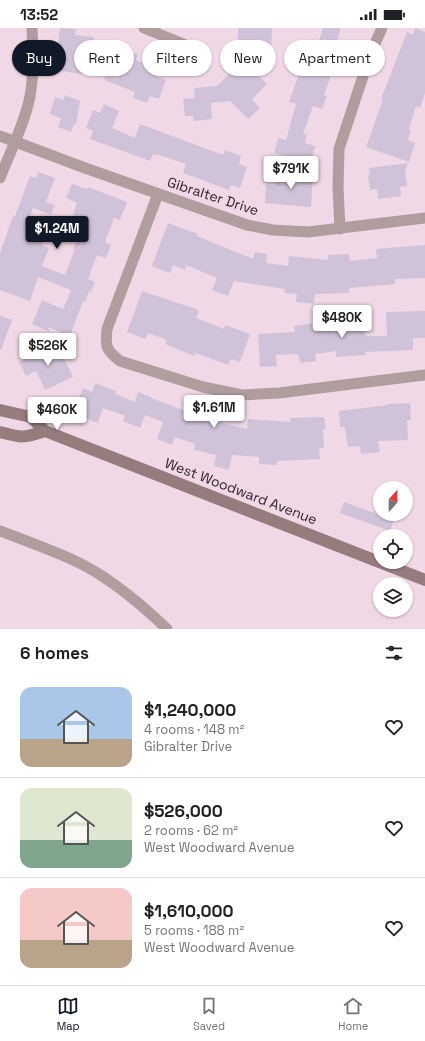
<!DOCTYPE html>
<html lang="en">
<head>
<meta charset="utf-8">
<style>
  body { margin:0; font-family:"Space Grotesk",sans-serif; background:#f6f6f6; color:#202124; height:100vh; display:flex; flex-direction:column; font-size:15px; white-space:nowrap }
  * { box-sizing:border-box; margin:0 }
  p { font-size:13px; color:#757577 }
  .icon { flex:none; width:22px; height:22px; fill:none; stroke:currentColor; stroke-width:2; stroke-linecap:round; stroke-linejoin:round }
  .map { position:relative; height:601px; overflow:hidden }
  .side { display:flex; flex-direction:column; background:#fff; flex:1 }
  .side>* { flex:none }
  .banner { position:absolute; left:12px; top:12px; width:401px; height:36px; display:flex; gap:8px }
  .needle { width:26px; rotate:21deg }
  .tools { position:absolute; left:373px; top:453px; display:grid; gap:8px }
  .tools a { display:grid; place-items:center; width:40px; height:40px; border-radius:50%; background:#fff; box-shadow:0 1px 3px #0004; font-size:20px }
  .price { position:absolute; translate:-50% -34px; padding:0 9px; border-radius:4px; background:#fff; color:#222; font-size:13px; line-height:26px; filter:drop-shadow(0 1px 2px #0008) }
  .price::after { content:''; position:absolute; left:50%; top:24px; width:12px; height:9px; margin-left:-6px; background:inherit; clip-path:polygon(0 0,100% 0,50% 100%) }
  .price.on { background:#111827; color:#fff }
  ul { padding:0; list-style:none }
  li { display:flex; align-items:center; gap:12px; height:100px; padding:0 20px }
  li+li { border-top:1px solid #e0e0e0 }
  li span { display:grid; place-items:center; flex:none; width:112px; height:80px; border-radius:12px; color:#555 }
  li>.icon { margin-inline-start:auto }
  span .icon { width:48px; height:48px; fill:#fffc; stroke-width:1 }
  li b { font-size:17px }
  h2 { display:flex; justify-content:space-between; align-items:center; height:48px; padding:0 20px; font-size:17px }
  .chip { padding:0 14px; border-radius:18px; background:#fff; box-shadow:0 1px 3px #0004; font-size:14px; line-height:36px }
  .chip.on { background:#111827; color:#fff }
  .status { display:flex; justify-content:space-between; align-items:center; height:28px; padding:0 20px; background:#fff; direction:ltr }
  .status svg { height:11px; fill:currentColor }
  .tabs { display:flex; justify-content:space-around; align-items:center; height:56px; border-top:1px solid #e0e0e0; background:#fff; font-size:11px; color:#757577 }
  .tabs a { display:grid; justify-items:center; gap:2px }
  .tabs .on { color:#111827 }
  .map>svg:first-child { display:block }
</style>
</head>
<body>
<div class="status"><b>13:52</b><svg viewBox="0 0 49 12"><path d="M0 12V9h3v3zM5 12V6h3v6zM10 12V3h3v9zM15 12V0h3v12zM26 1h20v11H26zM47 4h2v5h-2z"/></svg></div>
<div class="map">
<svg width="425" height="601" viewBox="0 0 425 601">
  <rect width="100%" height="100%" fill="#f1d8e6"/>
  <g fill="#d0c3d9">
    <path d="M60,0L76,1L75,7L94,9L93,17L115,26L118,17L128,21L127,23L138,26L136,32L161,42L158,49L166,52L159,71L150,68L147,75L133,70L135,64L104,52L107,44L85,36L84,46L51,42L55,15L58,16Z"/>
    <path d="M238,0H272L271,25H238Z"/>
    <path d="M323,0H341L332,27L335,28L332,37L337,39L334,48L331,47L324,67L327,68L322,81L313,78L303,106L307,107L305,115L315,118L311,134L274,125L278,110L286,112L296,76L289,74L300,43L295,42L301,27L309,30L312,20L316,22Z"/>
    <path d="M415,0L425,4V65L420,80L416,78L409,101L411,102L408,112L415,115L409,134L366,119L383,71H381L407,4L413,7Z"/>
    <path d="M238,27L267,56L252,71L260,80L248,91L230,73L211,75L212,91L194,93L193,88H185L183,71L195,70L194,60L217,58L237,38Z"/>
    <path d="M65,67L80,73L76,96H74L71,104L58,99L61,90L50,86L55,69L63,72Z"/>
    <path d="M104,76L119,83L112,100L135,110L140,96L223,127L225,122L241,128L239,136L247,139L240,160L231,157L229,162L183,145L186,136L162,128L153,126L150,133L90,111L93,103L86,100L93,82L100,85Z"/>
    <path d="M408,135L405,144L407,158L400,159L401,168L378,171L377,161L370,162L368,147H370L369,140Z"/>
    <path d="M38,144L55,150L46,174L55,177L51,187L33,180L26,199L46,206L42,217L49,220L42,238L65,247L75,221H73L84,191L73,187L77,175L66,170L72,156L87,161L88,159L127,174L120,192L114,190L105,214L111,217L106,230L97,227L88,251L95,254L91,264L89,263L85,274L83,273L70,308L48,299L50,304L32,296L42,272L63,281L71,262L38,249L30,273L0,262V225L13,188H15L30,148L36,150Z"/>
    <path d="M276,145L313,148L311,179L265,175L266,157L275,158Z"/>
    <path d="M168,195L198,206L197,208L253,231L255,224L267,226L266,235L288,238L289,228L328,232V227L349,226L350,233L377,230L376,221L425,217V250L395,251V256L349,260V265L315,266L314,276L296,274L297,266L284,265L285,261L234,253L228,268L212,262L217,250L186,237L185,242L173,237L170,245L152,238Z"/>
    <path d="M142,263L199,282L196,290L224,301L225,297L250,306L240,334L231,331L228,337L195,325L194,328L165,316L167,312L148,305L145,311L127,304Z"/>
    <path d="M425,283V310H413V322L365,324L366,327L336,329V323L315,326L316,333L300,335L298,326L276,327L277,338L260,339L258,306L295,304L294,298L341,291V294L364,293L365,308H387L386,284Z"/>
    <path d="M0,287L12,292L1,322H0Z"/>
    <path d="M57,316L73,349L45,362L36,343L26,348L19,334Z"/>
    <path d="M95,355L116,363L115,366L135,374L138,364L151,369V370L186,383L185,386L247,401L248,391L290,394V390L324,389L326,401H323L324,420H319L320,431L277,433V437L259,436V429L232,427L229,442L214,438L216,427L194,422L195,416L175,409L172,417L157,411L163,394L145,387L140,400L123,393L125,388L103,380L98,395L83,389L85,381L76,378L83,360L92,364Z"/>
    <path d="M410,375L411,392H407L408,412L378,413L380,424L361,426L360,418L348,419L345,399H340L339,383L388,377V376Z"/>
    <path d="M344,474L394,492L390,503L340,485Z"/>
  </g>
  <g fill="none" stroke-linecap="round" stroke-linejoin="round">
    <g stroke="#b09d9e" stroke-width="11">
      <path d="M144,0L198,22"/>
      <path d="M0,108L85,140L247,197L273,202L308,204L425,190"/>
      <path d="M0,150C10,124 25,95 30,68C34,46 33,23 32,0"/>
      <path d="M158,166L107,301C105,319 106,322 120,333L203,359L242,367L279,365L425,347"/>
      <path d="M340,201L338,159L339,121L370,27L382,0"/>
      <path d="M0,503C24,512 48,521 71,531C105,546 140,575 167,601"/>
    </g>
    <g stroke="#977c7e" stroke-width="12">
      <path d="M0,382L31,389L45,403C24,410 22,410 0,404"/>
      <path d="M45,403L425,552"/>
    </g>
  </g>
  <g text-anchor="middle" stroke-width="3.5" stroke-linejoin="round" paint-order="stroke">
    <g font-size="14" fill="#2c2328" stroke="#f1d8e6">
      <text transform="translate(213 168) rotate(18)" y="5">Gibralter Drive</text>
      <text transform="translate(241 463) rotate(21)" y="5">West Woodward Avenue</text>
    </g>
  </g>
</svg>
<div class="tools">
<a><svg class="needle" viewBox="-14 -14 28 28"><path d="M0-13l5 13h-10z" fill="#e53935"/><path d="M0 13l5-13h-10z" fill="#757577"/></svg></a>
<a><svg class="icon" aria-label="locate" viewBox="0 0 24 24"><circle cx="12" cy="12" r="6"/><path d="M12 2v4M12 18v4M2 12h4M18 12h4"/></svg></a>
<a><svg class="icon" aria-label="layers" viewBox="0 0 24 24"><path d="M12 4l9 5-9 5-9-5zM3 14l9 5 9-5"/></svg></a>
</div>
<b class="price" style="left:291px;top:162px">$791K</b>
<b class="price on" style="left:57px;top:222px">$1.24M</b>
<b class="price" style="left:342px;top:311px">$480K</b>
<b class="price" style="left:48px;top:339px">$526K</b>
<b class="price" style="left:214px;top:401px">$1.61M</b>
<b class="price" style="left:57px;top:403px">$460K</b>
<div class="banner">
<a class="chip on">Buy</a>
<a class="chip">Rent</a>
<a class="chip">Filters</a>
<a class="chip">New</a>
<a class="chip">Apartment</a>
</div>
</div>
<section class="side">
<h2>6 homes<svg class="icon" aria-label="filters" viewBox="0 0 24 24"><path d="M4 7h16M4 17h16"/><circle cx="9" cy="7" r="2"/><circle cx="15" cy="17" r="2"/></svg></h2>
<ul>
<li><span style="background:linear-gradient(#a9c7e8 65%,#b9a48a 0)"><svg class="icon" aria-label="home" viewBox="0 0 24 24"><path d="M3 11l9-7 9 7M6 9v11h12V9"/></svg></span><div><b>$1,240,000</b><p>4 rooms · 148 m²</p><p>Gibralter Drive</p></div><svg class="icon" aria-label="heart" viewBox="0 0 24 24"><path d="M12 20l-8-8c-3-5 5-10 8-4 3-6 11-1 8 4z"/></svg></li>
<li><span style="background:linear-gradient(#dfe7d0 65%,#7fa58c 0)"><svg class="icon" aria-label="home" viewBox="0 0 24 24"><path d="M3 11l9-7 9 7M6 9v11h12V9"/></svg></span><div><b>$526,000</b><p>2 rooms · 62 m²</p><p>West Woodward Avenue</p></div><svg class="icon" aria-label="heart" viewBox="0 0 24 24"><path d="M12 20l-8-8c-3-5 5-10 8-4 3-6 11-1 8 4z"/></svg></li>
<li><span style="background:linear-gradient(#f6c9c9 65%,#b9a48a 0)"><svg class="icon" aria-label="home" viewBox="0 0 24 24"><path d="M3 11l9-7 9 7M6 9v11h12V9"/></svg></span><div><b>$1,610,000</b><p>5 rooms · 188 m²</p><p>West Woodward Avenue</p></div><svg class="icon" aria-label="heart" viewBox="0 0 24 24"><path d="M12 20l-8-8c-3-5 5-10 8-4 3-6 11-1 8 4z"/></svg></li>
</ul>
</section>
<nav class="tabs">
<a class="on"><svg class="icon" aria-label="map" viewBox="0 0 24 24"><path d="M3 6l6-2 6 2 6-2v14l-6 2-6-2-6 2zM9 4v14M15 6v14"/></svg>Map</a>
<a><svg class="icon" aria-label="saved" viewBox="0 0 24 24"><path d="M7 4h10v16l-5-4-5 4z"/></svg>Saved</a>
<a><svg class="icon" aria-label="home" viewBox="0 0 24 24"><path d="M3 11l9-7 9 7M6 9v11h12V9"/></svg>Home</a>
</nav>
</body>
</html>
